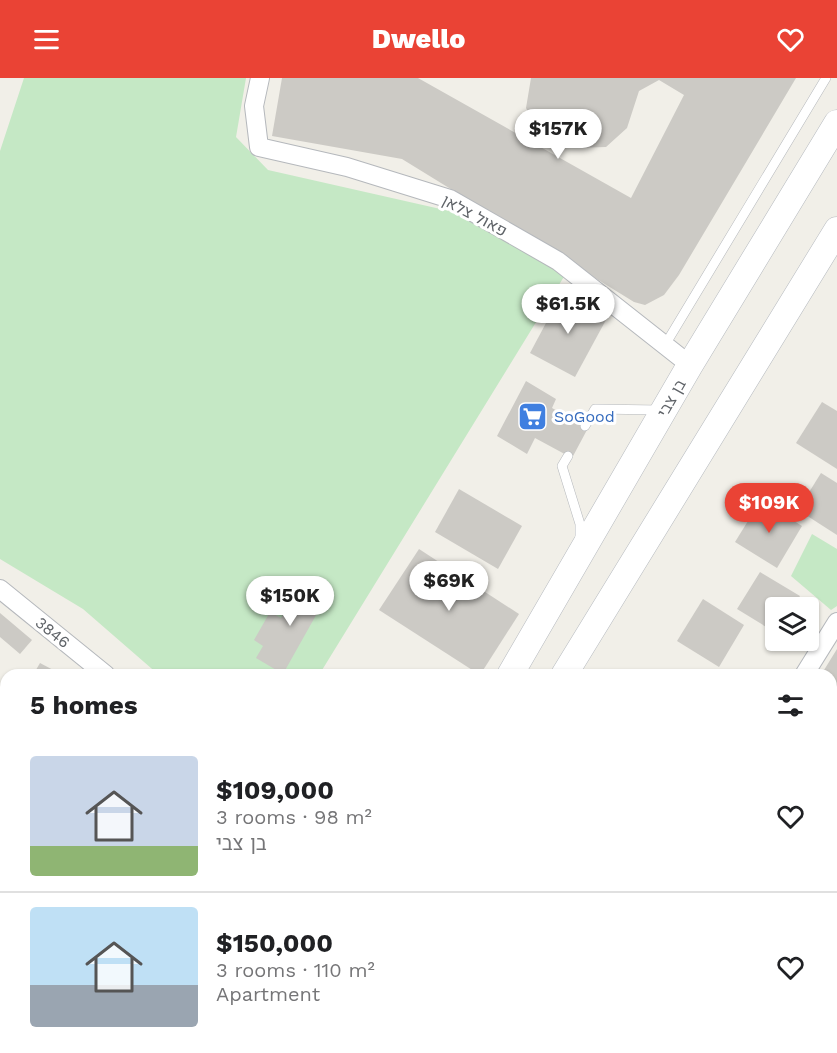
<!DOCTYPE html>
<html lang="en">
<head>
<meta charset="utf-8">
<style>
  body { margin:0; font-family:"Work Sans",Heebo,sans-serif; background:#f2f2f2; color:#202124; height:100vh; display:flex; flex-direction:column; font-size:22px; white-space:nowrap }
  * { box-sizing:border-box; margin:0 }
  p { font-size:20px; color:#757577 }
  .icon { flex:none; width:33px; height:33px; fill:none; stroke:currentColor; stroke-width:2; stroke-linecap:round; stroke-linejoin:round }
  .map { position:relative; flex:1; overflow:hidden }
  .drawer { position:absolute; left:0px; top:591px; width:837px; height:384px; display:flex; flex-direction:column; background:#fff; border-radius:18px 18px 0 0; box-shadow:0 2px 4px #0004 }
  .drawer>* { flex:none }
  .tools { position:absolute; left:765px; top:519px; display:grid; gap:12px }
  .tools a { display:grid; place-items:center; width:54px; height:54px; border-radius:6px; background:#fff; box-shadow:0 2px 4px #0004; font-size:30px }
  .price { position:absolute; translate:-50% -51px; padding:0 14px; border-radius:21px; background:#fff; color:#222; font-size:20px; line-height:39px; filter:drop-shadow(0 2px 3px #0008) }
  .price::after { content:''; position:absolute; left:50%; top:36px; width:18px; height:14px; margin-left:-9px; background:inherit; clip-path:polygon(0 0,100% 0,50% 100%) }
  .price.selected { background:#ea4335; color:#fff }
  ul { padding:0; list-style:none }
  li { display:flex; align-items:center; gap:18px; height:150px; padding:0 30px }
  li+li { border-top:2px solid #e0e0e0 }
  li span { display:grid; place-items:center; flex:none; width:168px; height:120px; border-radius:6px; color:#555 }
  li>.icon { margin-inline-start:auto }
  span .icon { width:72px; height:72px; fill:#fffc; stroke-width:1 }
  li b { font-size:26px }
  h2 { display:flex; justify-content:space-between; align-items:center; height:72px; padding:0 30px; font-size:26px }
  header { display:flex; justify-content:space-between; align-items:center; height:78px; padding:0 30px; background:#ea4335; color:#fff; font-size:27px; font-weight:800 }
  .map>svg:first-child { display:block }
</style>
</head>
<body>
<header><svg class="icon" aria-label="menu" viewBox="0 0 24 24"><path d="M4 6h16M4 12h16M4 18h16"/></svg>Dwello<svg class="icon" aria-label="heart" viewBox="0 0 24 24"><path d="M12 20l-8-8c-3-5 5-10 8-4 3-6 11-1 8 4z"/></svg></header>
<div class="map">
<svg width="837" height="975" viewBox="0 0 837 975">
  <rect width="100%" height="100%" fill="#f1efe8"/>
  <g fill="#c5e8c5">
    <path d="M24,0H246L236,59L268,92L467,137L565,197L319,597H159L83,531L0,481V73Z"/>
    <path d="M812,456L837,471V528L831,532L791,498Z"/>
    <path d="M6,693V865L0,862V704Z"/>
    <path d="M0,879L6,883V969H154L164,975H0Z"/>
  </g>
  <g fill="#cccac5">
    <path d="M282,0H418L631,120L684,17L659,2L639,13L627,50L606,69L574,70L539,56L526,30L531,0H796L679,197L664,217L645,227L634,224L402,81L272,58Z"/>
    <path d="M562,215L607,240L575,299L530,275Z"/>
    <path d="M526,303L556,321L552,330L588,350L572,380L535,360L527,376L497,358Z"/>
    <path d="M822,324L837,333V391L796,365Z"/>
    <path d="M821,395L837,405V457L798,432Z"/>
    <path d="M459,411L522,448L498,491L435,454Z"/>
    <path d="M761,422L802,448L777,490L735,464Z"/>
    <path d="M419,471L519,536L480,597L379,532Z"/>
    <path d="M760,494L800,518L793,530H776V555L737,531Z"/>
    <path d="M304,500L329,514L283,596L256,580L263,568L254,562L270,534L281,540Z"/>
    <path d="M703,521L744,547L719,589L677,563Z"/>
    <path d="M0,535L32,562L20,576L0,559Z"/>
    <path d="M837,571V633L831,642V597H821Z"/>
    <path d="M40,585L57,594L55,597H33Z"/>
    <path d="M837,814V873L831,868V822Z"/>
    <path d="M831,887L837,890V929L831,940Z"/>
    <path d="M427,969H478L475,975H438Z"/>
    <path d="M547,969H570L582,975H544Z"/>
  </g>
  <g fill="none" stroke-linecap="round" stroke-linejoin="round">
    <defs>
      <g id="lane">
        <path d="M665,267L826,0"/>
        <path d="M585,348L595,331L659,332"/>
        <path d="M568,378L562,388L580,446V461"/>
      </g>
      <g id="street">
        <path d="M260,0L254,28L259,69L347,89L450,121L558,183L690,287"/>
        <path d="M0,511L106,597"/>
        <path d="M804,597L837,544"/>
        <path d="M779,969L792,975"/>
        <path d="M495,975L499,969"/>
      </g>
      <g id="secondary">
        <path d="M510,597L690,287L837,45"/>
        <path d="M564,597L837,152"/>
        <path d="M831,748L837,741"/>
        <path d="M284,975L288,969"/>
        <path d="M343,975L347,969"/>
        <path d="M692,975L693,969"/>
      </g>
    </defs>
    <use href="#lane" stroke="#b5b8bc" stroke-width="10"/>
    <use href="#street" stroke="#b5b8bc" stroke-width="20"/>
    <use href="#secondary" stroke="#b6babf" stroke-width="27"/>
    <use href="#lane" stroke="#fff" stroke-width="9"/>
    <use href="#street" stroke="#fff" stroke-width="18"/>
    <use href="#secondary" stroke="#fff" stroke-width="26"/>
  </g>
  <defs>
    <symbol id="supermarket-square" viewBox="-11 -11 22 22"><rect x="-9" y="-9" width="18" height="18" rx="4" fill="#3f7fe0" stroke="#fff"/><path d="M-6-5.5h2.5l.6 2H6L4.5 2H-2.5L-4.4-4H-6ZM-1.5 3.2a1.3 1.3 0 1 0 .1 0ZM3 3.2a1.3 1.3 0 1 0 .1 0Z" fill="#fff"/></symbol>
  </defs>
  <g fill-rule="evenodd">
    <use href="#supermarket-square" x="516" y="322" width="33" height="33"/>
  </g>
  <g text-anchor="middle" stroke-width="6" stroke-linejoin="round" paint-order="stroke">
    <g font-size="16" fill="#5f6368" stroke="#fff">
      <text transform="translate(475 137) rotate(28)" y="6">פאול צלאן</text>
      <text transform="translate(671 320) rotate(-60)" y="6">בן צבי</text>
      <text transform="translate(53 554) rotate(39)" y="6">3846</text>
    </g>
    <g font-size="16" fill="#366cbe" stroke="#fff" text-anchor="start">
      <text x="554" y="344">SoGood</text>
    </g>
  </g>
</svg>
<div class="tools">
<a><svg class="icon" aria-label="layers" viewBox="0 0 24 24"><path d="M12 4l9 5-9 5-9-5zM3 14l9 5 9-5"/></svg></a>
</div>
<b class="price" style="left:558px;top:82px">$157K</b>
<b class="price" style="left:568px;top:257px">$61.5K</b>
<b class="price selected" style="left:769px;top:456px">$109K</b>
<b class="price" style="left:449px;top:534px">$69K</b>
<b class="price" style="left:290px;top:549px">$150K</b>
<section class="drawer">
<h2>5 homes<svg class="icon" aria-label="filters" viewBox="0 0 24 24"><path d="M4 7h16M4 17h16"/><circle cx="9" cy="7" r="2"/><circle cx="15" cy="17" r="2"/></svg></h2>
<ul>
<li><span style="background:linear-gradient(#c9d6e8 75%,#8fb573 0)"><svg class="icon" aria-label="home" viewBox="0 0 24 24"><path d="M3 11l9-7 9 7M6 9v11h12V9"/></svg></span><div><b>$109,000</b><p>3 rooms · 98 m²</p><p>בן צבי</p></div><svg class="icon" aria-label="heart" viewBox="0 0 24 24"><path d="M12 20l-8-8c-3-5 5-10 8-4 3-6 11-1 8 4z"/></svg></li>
<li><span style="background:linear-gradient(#bfe0f5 65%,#9aa5b1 0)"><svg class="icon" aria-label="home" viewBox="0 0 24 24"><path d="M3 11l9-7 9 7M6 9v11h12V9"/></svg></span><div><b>$150,000</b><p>3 rooms · 110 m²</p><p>Apartment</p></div><svg class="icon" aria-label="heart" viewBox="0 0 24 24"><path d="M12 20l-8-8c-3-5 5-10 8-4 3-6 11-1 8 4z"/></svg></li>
</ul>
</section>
</div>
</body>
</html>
